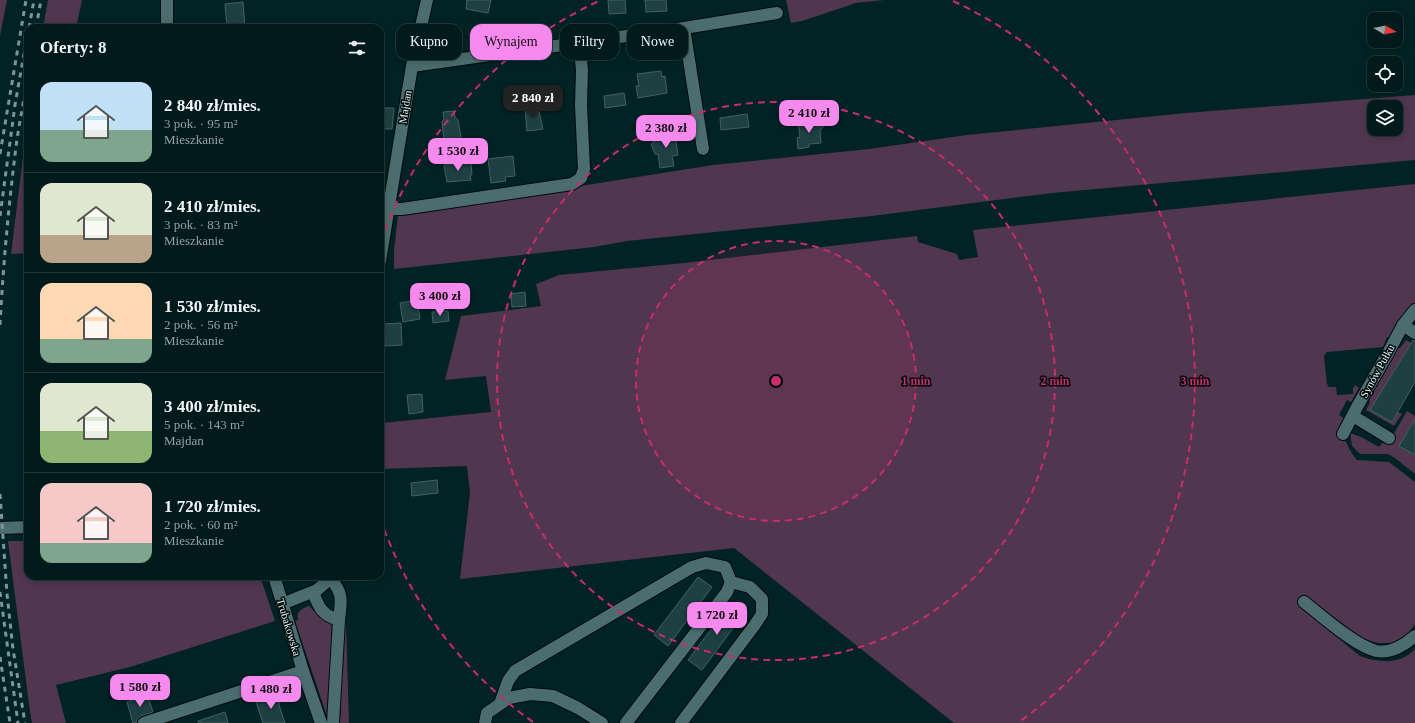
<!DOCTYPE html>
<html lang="pl">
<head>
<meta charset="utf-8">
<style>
  body { margin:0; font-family:Georgia,serif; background:#0b2325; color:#f1f3f6; height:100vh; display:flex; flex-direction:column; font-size:15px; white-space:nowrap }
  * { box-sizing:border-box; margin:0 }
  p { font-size:13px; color:#96a1a3 }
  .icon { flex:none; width:22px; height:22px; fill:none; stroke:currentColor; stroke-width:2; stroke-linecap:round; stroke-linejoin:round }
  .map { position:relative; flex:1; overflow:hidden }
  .sheet { position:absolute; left:24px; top:24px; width:360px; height:556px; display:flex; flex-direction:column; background:#011a1c; border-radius:12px; box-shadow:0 2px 10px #0003,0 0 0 1px #23383b }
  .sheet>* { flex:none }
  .guide { position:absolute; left:396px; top:24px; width:380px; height:36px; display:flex; gap:8px }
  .needle { width:26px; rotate:100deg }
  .tools { position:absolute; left:1367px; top:12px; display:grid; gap:8px }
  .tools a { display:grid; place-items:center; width:36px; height:36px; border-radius:8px; background:#011a1c; box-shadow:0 2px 10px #0003,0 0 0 1px #23383b; font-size:20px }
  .price { position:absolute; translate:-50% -34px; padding:0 9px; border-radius:8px; background:#f589ee; color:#111; font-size:13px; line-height:26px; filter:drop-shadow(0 1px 2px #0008) }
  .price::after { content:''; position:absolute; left:50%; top:24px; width:12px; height:9px; margin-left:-6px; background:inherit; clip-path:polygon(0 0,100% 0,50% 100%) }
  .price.current { background:#222; color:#fff }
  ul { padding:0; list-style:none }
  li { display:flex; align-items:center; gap:12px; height:100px; padding:0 16px }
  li+li { border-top:1px solid #23383b }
  li span { display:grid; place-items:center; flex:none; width:112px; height:80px; border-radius:12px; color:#555 }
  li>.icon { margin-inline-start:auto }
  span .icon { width:48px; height:48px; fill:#fffc; stroke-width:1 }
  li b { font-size:17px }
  h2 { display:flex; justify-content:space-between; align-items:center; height:48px; padding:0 16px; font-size:17px }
  .pill { padding:0 14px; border-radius:12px; background:#011a1c; box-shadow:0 2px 10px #0003,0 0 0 1px #23383b; font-size:14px; line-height:36px }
  .pill.current { background:#f589ee; color:#111 }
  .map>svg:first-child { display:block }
</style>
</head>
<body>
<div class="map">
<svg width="1415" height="723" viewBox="0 0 1415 723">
  <rect width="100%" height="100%" fill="#012325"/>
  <g fill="#51364f" fill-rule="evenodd">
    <path d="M0,0H7L0,36Z"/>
    <path d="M48,0H82L76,28H43Z"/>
    <path d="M786,0H884L856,3L802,21L791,23Z"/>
    <path d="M1415,95V160L1052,193L872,216L627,241L594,247L394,269V251L398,215L713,165L869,149L967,135L1186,113ZM1374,107H1396V129H1374Z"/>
    <path d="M28,116V253L11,254Z"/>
    <path d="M1415,184V302L1395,328L1391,338L1387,337L1383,347L1327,352L1324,356L1327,384L1329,387H1336L1337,395L1353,394V388L1355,385L1359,388L1351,402L1347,400L1339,415L1345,419L1339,430C1346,440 1349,451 1357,460L1389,462L1415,482V624L1404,639L1391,643H1377L1362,638L1304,595L1299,606L1360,656C1379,663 1400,665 1415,649V723H954L734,548L460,579L470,493L467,466L380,469V432L382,423L491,412L486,376L445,380L461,316L541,306L536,284L559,275L684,263L917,236L918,242L957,254L959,260L978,257L973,230Z"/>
    <path d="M1406,340L1411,343L1370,410L1392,422L1398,412L1402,414L1394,426L1366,410L1370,402L1369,400L1398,347L1400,348Z"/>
    <path d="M1407,411L1415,416V425L1412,424L1399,446L1415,455V474L1395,458L1388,454H1360L1352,446L1350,433L1361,437L1379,447L1385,440L1389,442Z"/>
    <path d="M8,541H28V576H260L275,621L130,667L56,685L66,723H32L30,712Z"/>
    <path d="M345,591L349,723H340Z"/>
    <path d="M309,606L314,611L316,610L332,625L328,719L295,621L298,620C296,612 302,608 309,606Z"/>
  </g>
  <g fill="#1f4042" stroke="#416264">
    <path d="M467,0H491L488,13L466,9Z"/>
    <path d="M608,0H625L626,13L609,14Z"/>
    <path d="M645,0H666L667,11L646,12Z"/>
    <path d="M243,2L245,28H227L225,4Z"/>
    <path d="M661,71L662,77L665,76L667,93L638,98L636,86H639L637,74Z"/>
    <path d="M624,93L626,105L605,108L604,96Z"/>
    <path d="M538,107L543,129L527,131L525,108Z"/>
    <path d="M384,108H394L392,129H383Z"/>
    <path d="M454,111L455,117L458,120L461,137L458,141L447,142L444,140L442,122L444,119L443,112Z"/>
    <path d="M747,114L749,127L721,130L720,118Z"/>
    <path d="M812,120L813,126L825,124L820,131L821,143L809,144V147L798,149L797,138L800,137L798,121Z"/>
    <path d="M667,133L669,135L675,134L678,155L672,156L674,166L660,168L658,154H655L651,144L656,139V137Z"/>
    <path d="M513,156L515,176L505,177L506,181L491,183L488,159Z"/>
    <path d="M464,162V164L471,163L472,175H470L471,180L447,182L444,165Z"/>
    <path d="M525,292L526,306L512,307L511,294Z"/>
    <path d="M417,300L420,319L403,322L400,303Z"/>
    <path d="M448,311L449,321L433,323L432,312Z"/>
    <path d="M401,323L402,345L385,346L384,324Z"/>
    <path d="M1413,340H1415V382L1392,422L1370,410Z"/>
    <path d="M422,394L423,412L409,414L407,395Z"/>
    <path d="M1415,419V455L1399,446Z"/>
    <path d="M437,480L438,493L412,496L411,483Z"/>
    <path d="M698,577L712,587L668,646L654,635Z"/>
    <path d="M732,602L745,612L702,670L688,660Z"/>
    <path d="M147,694L153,712L141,716L138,718L137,722L133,723L127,702Z"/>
    <path d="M276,695L280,698L279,705L285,723H263L256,702Z"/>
    <path d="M225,712L228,723H198V721Z"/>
  </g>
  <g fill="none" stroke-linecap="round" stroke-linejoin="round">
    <defs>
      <g id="minor">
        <path d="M167,28V0"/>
        <path d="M684,28L703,149"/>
        <path d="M412,66L684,28L777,13"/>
        <path d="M388,209H402L572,184L581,178L584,169L581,105L582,70L579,42"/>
        <path d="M380,261L412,66L427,0"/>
        <path d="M1403,325L1415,333"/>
        <path d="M1353,416L1389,438"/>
        <path d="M1343,434L1357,407L1388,353L1403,325L1415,310"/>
        <path d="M0,528L28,527"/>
        <path d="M274,576L303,671L321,723"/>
        <path d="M331,579C344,595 341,601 339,620"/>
        <path d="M313,592C319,608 322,615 339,620L333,723"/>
        <path d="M1304,602C1322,616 1354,645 1376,651C1390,654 1405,645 1415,636"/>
        <path d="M282,604L317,590L333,576"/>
        <path d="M500,704L508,681L515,671L692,567L706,563L725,567L731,582L727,592L626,723"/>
        <path d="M144,723L303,671"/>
        <path d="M485,723L487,713L509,698L530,694L553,696L578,708L602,723"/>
        <path d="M681,723L754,626L762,614V599L750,587L731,582"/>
      </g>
    </defs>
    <use href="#minor" stroke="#000b0d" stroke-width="14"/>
    <use href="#minor" stroke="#4c6d6f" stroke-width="12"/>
    <g stroke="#7d9698" stroke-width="3" stroke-dasharray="5 5" stroke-linecap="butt">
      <path d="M29,28L34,0"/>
      <path d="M36,28L41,0"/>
      <path d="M0,154L26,0"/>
      <path d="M0,216L15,105L28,31"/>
      <path d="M0,325C3,268 8,212 15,155C18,128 24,101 28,75"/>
      <path d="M0,494L7,594L13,649L25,723"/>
      <path d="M0,592L18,723"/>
      <path d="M0,657L10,723"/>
    </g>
  </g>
  <circle cx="776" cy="381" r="140" fill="#c62e6b" fill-opacity=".12"/>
  <g fill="none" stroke="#c62e6b" stroke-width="2" stroke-dasharray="7 5">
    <circle cx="776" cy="381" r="140"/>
    <circle cx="776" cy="381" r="279"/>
    <path d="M533 722A419 419 0 0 1 381 521M381 241A419 419 0 0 1 599 1M953 1A419 419 0 0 1 1019 722"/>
  </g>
  <g text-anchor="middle" stroke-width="3" stroke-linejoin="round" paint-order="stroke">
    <g font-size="11" fill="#e6f8f9" stroke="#010a0b">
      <text transform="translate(405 107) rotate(-81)" y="4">Majdan</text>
      <text transform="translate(1377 371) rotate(-61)" y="4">Synów Pułku</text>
      <text transform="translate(289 627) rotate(73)" y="4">Trubakowska</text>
    </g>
  </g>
  <circle cx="776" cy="381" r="6" fill="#c62e6b" stroke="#010a0b" stroke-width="2"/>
  <g font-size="12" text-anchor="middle" font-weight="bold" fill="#c62e6b" stroke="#010a0b" stroke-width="3" stroke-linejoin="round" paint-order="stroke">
    <text x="916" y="385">1 min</text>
    <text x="1055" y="385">2 min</text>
    <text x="1195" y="385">3 min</text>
  </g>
</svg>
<div class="tools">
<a><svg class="needle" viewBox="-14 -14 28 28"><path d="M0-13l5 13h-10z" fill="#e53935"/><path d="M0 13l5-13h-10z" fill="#96a1a3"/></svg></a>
<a><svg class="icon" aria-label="locate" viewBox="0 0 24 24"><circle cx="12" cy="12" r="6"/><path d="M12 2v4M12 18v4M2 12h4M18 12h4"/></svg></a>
<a><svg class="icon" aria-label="layers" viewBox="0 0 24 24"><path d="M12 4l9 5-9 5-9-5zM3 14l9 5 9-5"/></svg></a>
</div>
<b class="price current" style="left:533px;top:119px">2 840 zł</b>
<b class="price" style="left:809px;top:134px">2 410 zł</b>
<b class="price" style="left:666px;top:149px">2 380 zł</b>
<b class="price" style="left:458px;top:172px">1 530 zł</b>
<b class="price" style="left:440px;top:317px">3 400 zł</b>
<b class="price" style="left:717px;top:636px">1 720 zł</b>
<b class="price" style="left:140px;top:708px">1 580 zł</b>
<b class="price" style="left:271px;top:710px">1 480 zł</b>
<div class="guide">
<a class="pill">Kupno</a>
<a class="pill current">Wynajem</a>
<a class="pill">Filtry</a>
<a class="pill">Nowe</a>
</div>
<section class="sheet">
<h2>Oferty: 8<svg class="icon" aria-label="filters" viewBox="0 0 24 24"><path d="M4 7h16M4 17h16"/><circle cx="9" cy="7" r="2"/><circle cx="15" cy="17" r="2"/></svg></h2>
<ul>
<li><span style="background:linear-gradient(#bfe0f5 60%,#7fa58c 0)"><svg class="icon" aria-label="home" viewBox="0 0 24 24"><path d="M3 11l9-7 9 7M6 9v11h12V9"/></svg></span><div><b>2 840 zł/mies.</b><p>3 pok. · 95 m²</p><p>Mieszkanie</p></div></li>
<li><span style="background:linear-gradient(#dfe7d0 65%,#b9a48a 0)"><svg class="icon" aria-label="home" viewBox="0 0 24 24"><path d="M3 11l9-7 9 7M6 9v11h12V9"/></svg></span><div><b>2 410 zł/mies.</b><p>3 pok. · 83 m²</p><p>Mieszkanie</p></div></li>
<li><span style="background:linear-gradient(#ffd9b3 70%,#7fa58c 0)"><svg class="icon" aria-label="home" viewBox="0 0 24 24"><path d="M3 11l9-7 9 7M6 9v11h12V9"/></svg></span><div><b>1 530 zł/mies.</b><p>2 pok. · 56 m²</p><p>Mieszkanie</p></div></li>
<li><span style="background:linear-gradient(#dfe7d0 60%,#8fb573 0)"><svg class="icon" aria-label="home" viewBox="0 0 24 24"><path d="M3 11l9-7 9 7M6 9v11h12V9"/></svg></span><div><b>3 400 zł/mies.</b><p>5 pok. · 143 m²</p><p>Majdan</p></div></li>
<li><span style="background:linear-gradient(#f6c9c9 75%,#7fa58c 0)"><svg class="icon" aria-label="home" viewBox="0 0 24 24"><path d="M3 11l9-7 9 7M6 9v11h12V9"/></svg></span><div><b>1 720 zł/mies.</b><p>2 pok. · 60 m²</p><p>Mieszkanie</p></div></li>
</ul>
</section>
</div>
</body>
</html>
